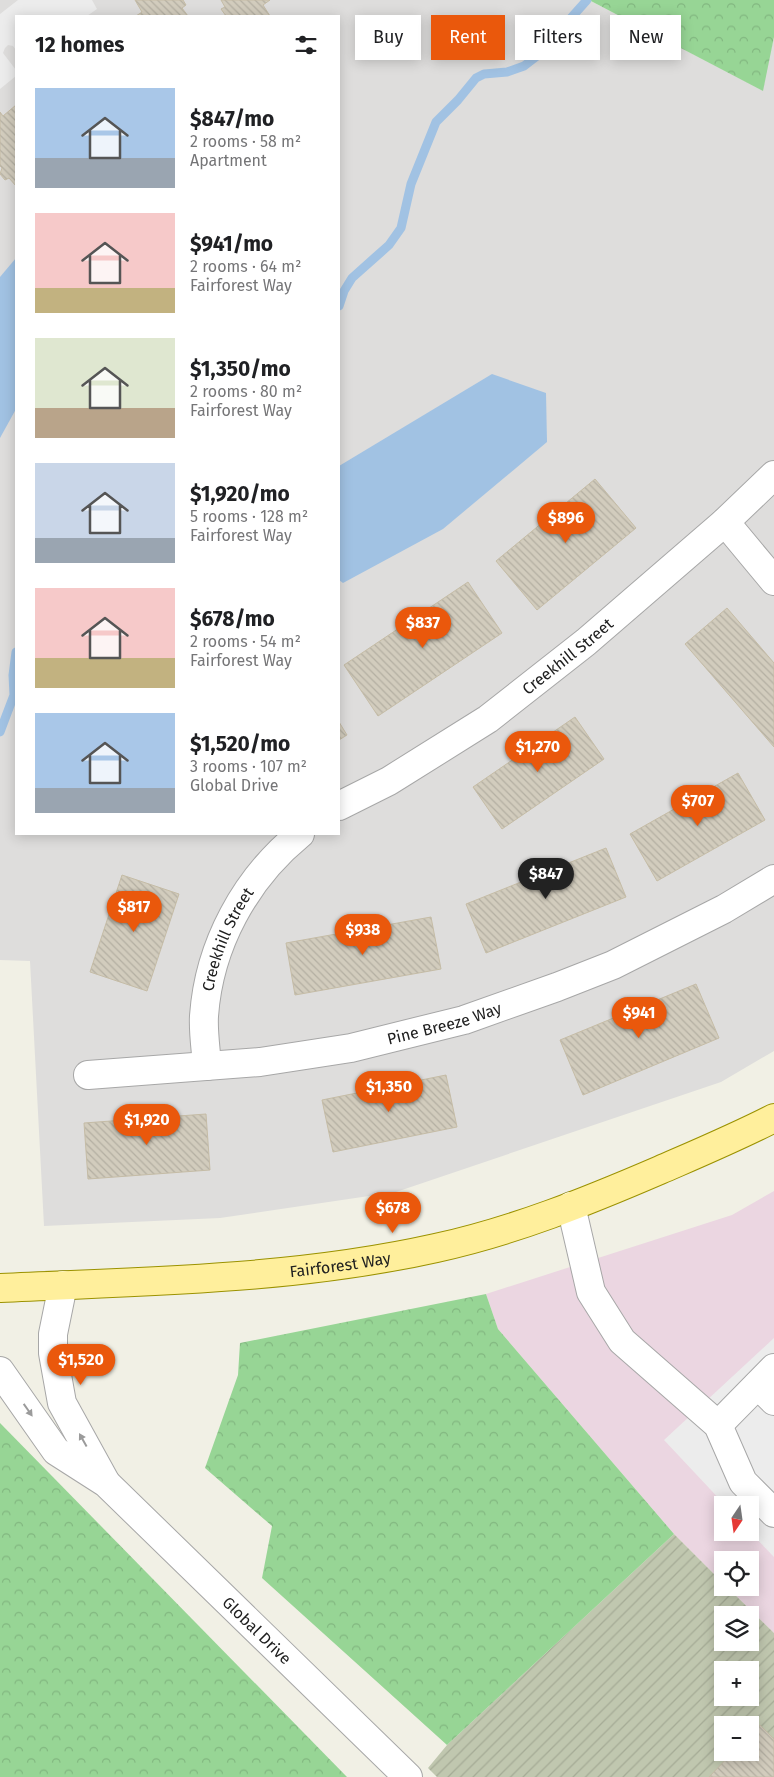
<!DOCTYPE html>
<html lang="en">
<head>
<meta charset="utf-8">
<style>
  body { margin:0; font-family:"Fira Sans",sans-serif; background:#f6f6f6; color:#202124; height:100vh; display:flex; flex-direction:column; font-size:19px; white-space:nowrap }
  * { box-sizing:border-box; margin:0 }
  p { font-size:16px; color:#757577 }
  .icon { flex:none; width:28px; height:28px; fill:none; stroke:currentColor; stroke-width:2; stroke-linecap:round; stroke-linejoin:round }
  .map { position:relative; flex:1; overflow:hidden }
  .panel { position:absolute; left:15px; top:15px; width:325px; height:820px; display:flex; flex-direction:column; background:#fff; border-radius:0px; box-shadow:0 2px 12px #0003 }
  .panel>* { flex:none }
  .guide { position:absolute; left:355px; top:15px; width:344px; height:45px; display:flex; gap:10px }
  .needle { width:32px; rotate:193deg }
  .tools { position:absolute; left:714px; top:1496px; display:grid; gap:10px }
  .tools a { display:grid; place-items:center; width:45px; height:45px; border-radius:0px; background:#fff; box-shadow:0 2px 12px #0003; font-size:25px }
  .price { position:absolute; translate:-50% -42px; padding:0 11px; border-radius:18px; background:#ea580c; color:#fff; font-size:16px; line-height:32px; filter:drop-shadow(0 1px 2px #0008) }
  .price::after { content:''; position:absolute; left:50%; top:30px; width:15px; height:11px; margin-left:-8px; background:inherit; clip-path:polygon(0 0,100% 0,50% 100%) }
  .price.active { background:#222; color:#fff }
  ul { padding:0; list-style:none }
  li { display:flex; align-items:center; gap:15px; height:125px; padding:0 20px }
  li span { display:grid; place-items:center; flex:none; width:140px; height:100px; border-radius:0px; color:#555 }
  li>.icon { margin-inline-start:auto }
  span .icon { width:60px; height:60px; fill:#fffc; stroke-width:1 }
  li b { font-size:21px }
  h2 { display:flex; justify-content:space-between; align-items:center; height:60px; padding:0 20px; font-size:21px }
  .tag { padding:0 18px; border-radius:0px; background:#fff; box-shadow:0 2px 12px #0003; font-size:18px; line-height:45px }
  .tag.active { background:#ea580c; color:#fff }
  .map>svg:first-child { display:block }
</style>
</head>
<body>
<div class="map">
<svg width="774" height="1777" viewBox="0 0 774 1777">
  <defs>
    <pattern id="construction-furrows" width="10" height="10" patternUnits="userSpaceOnUse" patternTransform="scale(1.25)"><rect width="10" height="10" fill="#c0c7af"/><path d="M-1 1l2-2M0 10L10 0M9 11l2-2" fill="none" stroke="#a5ab96"/></pattern>
    <pattern id="forest-crowns" width="20" height="18" patternUnits="userSpaceOnUse" patternTransform="scale(1.25)"><rect width="20" height="18" fill="#97d595"/><path d="M2 6a3 3 0 1 1 6 0M12 15a3 3 0 1 1 6 0" fill="none" stroke="#82b780"/></pattern>
    <pattern id="building-back-hatch" width="6" height="6" patternUnits="userSpaceOnUse" patternTransform="scale(1.25)"><rect width="6" height="6" fill="#d2ccbd"/><path d="M-1 5l2 2M0 0l6 6M5-1l2 2" fill="none" stroke="#b4afa2"/></pattern>
  </defs>
  <rect width="100%" height="100%" fill="#f1f0e5"/>
  <path fill="#dedddc" fill-rule="evenodd" d="M0,0H589L762,90L774,37V1051L721,1082L396,1192L220,1218L44,1226L30,961L0,960ZM16,16H339V834H16Z"/>
  <path fill="#ebd6e1" fill-rule="evenodd" d="M774,1191V1633L728,1588H750V1560H722V1582L674,1534L498,1329L486,1294L732,1215ZM722,1505H750V1532H722Z"/>
  <path fill="url(#construction-furrows)" fill-rule="evenodd" d="M674,1534L722,1582V1588H728L774,1633V1777H437L428,1768L447,1745ZM722,1615H750V1642H722ZM722,1670H750V1698H722ZM722,1725H750V1752H722Z"/>
  <g fill="url(#forest-crowns)">
    <path d="M589,0H774V37L763,91Z"/>
    <path d="M486,1294L498,1329L674,1534L447,1745L262,1578L272,1526L205,1468L238,1375L240,1343Z"/>
    <path d="M0,1423L347,1777H0Z"/>
  </g>
  <g fill="#ececec">
    <path d="M18,0H92L97,9L87,16H16V50L13,46L8,45L5,48L3,53L16,70V76L0,89V14Z"/>
    <path d="M774,1338V1557L750,1532V1505H725L664,1440Z"/>
  </g>
  <g fill="#a1c2e3">
    <path d="M16,258V409L0,438V277Z"/>
    <path d="M492,374L546,393L547,442L443,529L343,583L339,580V466Z"/>
  </g>
  <g fill="none" stroke-linecap="round" stroke-linejoin="round">
    <g stroke="#a1c2e3" stroke-width="9">
      <path d="M339,306L344,291L352,278L389,245L401,228L411,184L436,122L458,100L476,78L484,74L507,72L524,66L537,56L587,0"/>
      <path d="M0,732L14,695L13,675L16,652"/>
    </g>
  </g>
  <g fill="url(#building-back-hatch)" stroke="#c5bca6">
    <path d="M135,0H183L186,5L182,8L188,16H136L142,12Z"/>
    <path d="M221,0H270L263,5L270,16H226L221,9L225,7Z"/>
    <path d="M16,105V186L9,178L5,180L0,174L2,168L0,166V112L3,116Z"/>
    <path d="M595,479L636,528L537,610L496,561Z"/>
    <path d="M468,582L502,633L378,716L344,665Z"/>
    <path d="M727,608L774,663V747L685,644Z"/>
    <path d="M575,717L604,759L502,829L473,787Z"/>
    <path d="M339,722L347,735L339,740Z"/>
    <path d="M738,773L765,820L657,881L630,834Z"/>
    <path d="M606,848L626,897L486,953L466,904Z"/>
    <path d="M122,875L179,894L147,991L90,972Z"/>
    <path d="M431,917L441,969L295,995L286,943Z"/>
    <path d="M696,984L719,1038L583,1095L560,1040Z"/>
    <path d="M446,1075L457,1127L333,1152L322,1100Z"/>
    <path d="M206,1114L210,1170L88,1179L84,1123Z"/>
    <path d="M760,1725L774,1739V1777H709L733,1752H750V1735Z"/>
  </g>
  <g fill="none" stroke-linecap="round" stroke-linejoin="round">
    <defs>
      <g id="minor">
        <path d="M725,522L774,581"/>
        <path id="s1" d="M339,806L389,781L488,719L586,642L725,522L774,475"/>
        <path id="s2" d="M207,1066C206,1050 203,1032 204,1016C209,945 245,879 300,834"/>
        <path id="s3" d="M88,1075L260,1062L351,1048L464,1020L557,987L613,965L724,909L774,879"/>
        <path d="M571,1206L591,1292L622,1341L718,1425L743,1482L774,1513"/>
        <path d="M63,1285L53,1334V1353L62,1403L105,1481"/>
        <path id="s4" d="M0,1371L56,1451L106,1483L408,1777"/>
        <path d="M758,1385L774,1401"/>
        <path d="M718,1425L774,1368"/>
      </g>
      <g id="major">
        <path id="s5" d="M0,1288C146,1281 293,1280 436,1248C514,1231 588,1201 660,1170C699,1153 737,1137 774,1118"/>
      </g>
    </defs>
    <use href="#minor" stroke="#a7a7a7" stroke-width="30"/>
    <use href="#major" stroke="#9b9200" stroke-width="30"/>
    <use href="#minor" stroke="#fff" stroke-width="28"/>
    <use href="#major" stroke="#ffef9c" stroke-width="28"/>
  </g>
  <defs><path id="oneway-solid" d="M-6-.8H1V-3.2L6.5 0L1 3.2V.8H-6Z" transform="scale(1.25)"/></defs>
  <g fill="#9b9b9b">
    <use href="#oneway-solid" transform="translate(28 1410) rotate(55)"/>
    <use href="#oneway-solid" transform="translate(83 1440) rotate(-119)"/>
  </g>
  <g text-anchor="middle" stroke-width="4" stroke-linejoin="round" paint-order="stroke">
    <g font-size="16" fill="#202020" stroke="#fff">
      <text dy="6" stroke="none"><textPath href="#s1" startOffset="274">Creekhill Street</textPath></text>
      <text dy="6" stroke="none"><textPath href="#s2" startOffset="131">Creekhill Street</textPath></text>
      <text dy="6" stroke="none"><textPath href="#s3" startOffset="361">Pine Breeze Way</textPath></text>
      <text dy="6" stroke="none"><textPath href="#s5" startOffset="341">Fairforest Way</textPath></text>
      <text dy="6" stroke="none"><textPath href="#s4" startOffset="368">Global Drive</textPath></text>
    </g>
  </g>
</svg>
<div class="tools">
<a><svg class="needle" viewBox="-14 -14 28 28"><path d="M0-13l5 13h-10z" fill="#e53935"/><path d="M0 13l5-13h-10z" fill="#757577"/></svg></a>
<a><svg class="icon" aria-label="locate" viewBox="0 0 24 24"><circle cx="12" cy="12" r="6"/><path d="M12 2v4M12 18v4M2 12h4M18 12h4"/></svg></a>
<a><svg class="icon" aria-label="layers" viewBox="0 0 24 24"><path d="M12 4l9 5-9 5-9-5zM3 14l9 5 9-5"/></svg></a>
<a>+</a>
<a>−</a>
</div>
<b class="price" style="left:566px;top:544px">$896</b>
<b class="price" style="left:423px;top:649px">$837</b>
<b class="price" style="left:538px;top:773px">$1,270</b>
<b class="price" style="left:698px;top:827px">$707</b>
<b class="price active" style="left:546px;top:900px">$847</b>
<b class="price" style="left:134px;top:933px">$817</b>
<b class="price" style="left:363px;top:956px">$938</b>
<b class="price" style="left:639px;top:1039px">$941</b>
<b class="price" style="left:389px;top:1113px">$1,350</b>
<b class="price" style="left:147px;top:1146px">$1,920</b>
<b class="price" style="left:393px;top:1234px">$678</b>
<b class="price" style="left:81px;top:1386px">$1,520</b>
<div class="guide">
<a class="tag">Buy</a>
<a class="tag active">Rent</a>
<a class="tag">Filters</a>
<a class="tag">New</a>
</div>
<section class="panel">
<h2>12 homes<svg class="icon" aria-label="filters" viewBox="0 0 24 24"><path d="M4 7h16M4 17h16"/><circle cx="9" cy="7" r="2"/><circle cx="15" cy="17" r="2"/></svg></h2>
<ul>
<li><span style="background:linear-gradient(#a9c7e8 70%,#9aa5b1 0)"><svg class="icon" aria-label="home" viewBox="0 0 24 24"><path d="M3 11l9-7 9 7M6 9v11h12V9"/></svg></span><div><b>$847/mo</b><p>2 rooms · 58 m²</p><p>Apartment</p></div></li>
<li><span style="background:linear-gradient(#f6c9c9 75%,#c2b280 0)"><svg class="icon" aria-label="home" viewBox="0 0 24 24"><path d="M3 11l9-7 9 7M6 9v11h12V9"/></svg></span><div><b>$941/mo</b><p>2 rooms · 64 m²</p><p>Fairforest Way</p></div></li>
<li><span style="background:linear-gradient(#dfe7d0 70%,#b9a48a 0)"><svg class="icon" aria-label="home" viewBox="0 0 24 24"><path d="M3 11l9-7 9 7M6 9v11h12V9"/></svg></span><div><b>$1,350/mo</b><p>2 rooms · 80 m²</p><p>Fairforest Way</p></div></li>
<li><span style="background:linear-gradient(#c9d6e8 75%,#9aa5b1 0)"><svg class="icon" aria-label="home" viewBox="0 0 24 24"><path d="M3 11l9-7 9 7M6 9v11h12V9"/></svg></span><div><b>$1,920/mo</b><p>5 rooms · 128 m²</p><p>Fairforest Way</p></div></li>
<li><span style="background:linear-gradient(#f6c9c9 70%,#c2b280 0)"><svg class="icon" aria-label="home" viewBox="0 0 24 24"><path d="M3 11l9-7 9 7M6 9v11h12V9"/></svg></span><div><b>$678/mo</b><p>2 rooms · 54 m²</p><p>Fairforest Way</p></div></li>
<li><span style="background:linear-gradient(#a9c7e8 75%,#9aa5b1 0)"><svg class="icon" aria-label="home" viewBox="0 0 24 24"><path d="M3 11l9-7 9 7M6 9v11h12V9"/></svg></span><div><b>$1,520/mo</b><p>3 rooms · 107 m²</p><p>Global Drive</p></div></li>
</ul>
</section>
</div>
</body>
</html>
